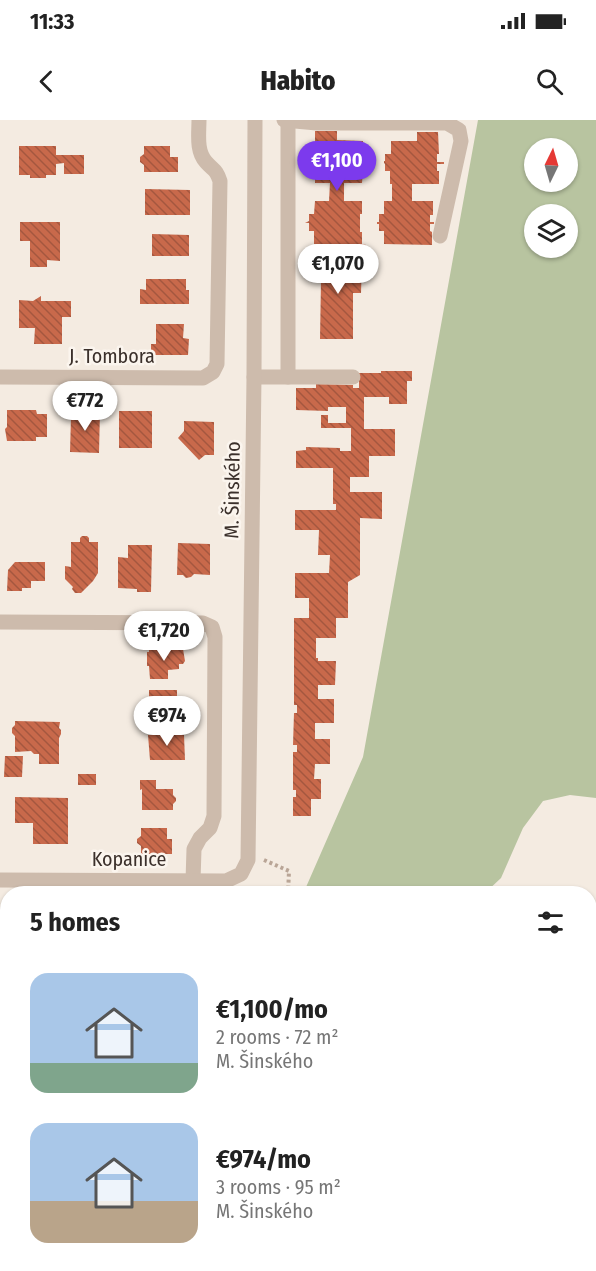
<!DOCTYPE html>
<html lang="en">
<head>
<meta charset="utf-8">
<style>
  body { margin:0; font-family:"Fira Sans Condensed",sans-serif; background:#f2f2f2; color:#222; height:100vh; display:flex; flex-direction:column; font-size:22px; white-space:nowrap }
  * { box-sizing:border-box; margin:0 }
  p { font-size:20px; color:#767676 }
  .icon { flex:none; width:33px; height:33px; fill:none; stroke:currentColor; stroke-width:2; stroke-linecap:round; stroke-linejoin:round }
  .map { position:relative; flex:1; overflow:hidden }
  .drawer { position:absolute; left:0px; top:766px; width:597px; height:386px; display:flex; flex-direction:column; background:#fff; border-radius:24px 24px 0 0; box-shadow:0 2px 4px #0004 }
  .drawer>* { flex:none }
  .needle { width:39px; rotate:5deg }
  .tools { position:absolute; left:524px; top:18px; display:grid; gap:12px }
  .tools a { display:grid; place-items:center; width:54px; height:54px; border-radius:50%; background:#fff; box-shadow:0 2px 4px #0004; font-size:30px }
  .price { position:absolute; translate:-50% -51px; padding:0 14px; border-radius:21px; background:#fff; color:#222; font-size:20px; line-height:39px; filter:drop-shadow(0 2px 3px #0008) }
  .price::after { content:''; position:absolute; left:50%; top:36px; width:18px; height:14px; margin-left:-9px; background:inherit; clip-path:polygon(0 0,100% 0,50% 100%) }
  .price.selected { background:#7c3aed; color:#fff }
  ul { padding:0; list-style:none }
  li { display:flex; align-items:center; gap:18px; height:150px; padding:0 30px }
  li span { display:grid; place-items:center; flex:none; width:168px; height:120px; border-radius:18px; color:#555 }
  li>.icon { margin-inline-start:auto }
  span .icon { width:72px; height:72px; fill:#fffc; stroke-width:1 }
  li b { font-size:26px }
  h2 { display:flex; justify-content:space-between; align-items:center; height:72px; padding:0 30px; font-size:26px }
  .status { display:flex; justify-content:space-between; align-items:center; height:42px; padding:0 30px; background:#fff; direction:ltr }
  .status svg { height:16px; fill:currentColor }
  header { display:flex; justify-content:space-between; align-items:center; height:78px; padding:0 30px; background:#fff; font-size:27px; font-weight:800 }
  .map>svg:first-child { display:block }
</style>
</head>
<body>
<div class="status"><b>11:33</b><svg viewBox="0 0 49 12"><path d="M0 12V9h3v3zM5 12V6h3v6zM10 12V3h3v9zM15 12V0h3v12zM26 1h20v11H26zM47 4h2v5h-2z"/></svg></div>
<header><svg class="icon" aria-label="back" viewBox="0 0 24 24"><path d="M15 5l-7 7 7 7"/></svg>Habito<svg class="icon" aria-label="search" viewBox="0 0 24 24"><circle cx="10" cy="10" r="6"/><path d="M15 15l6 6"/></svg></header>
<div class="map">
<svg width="596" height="1151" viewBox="0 0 596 1151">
  <defs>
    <pattern id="building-back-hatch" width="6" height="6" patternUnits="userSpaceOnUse" patternTransform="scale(1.5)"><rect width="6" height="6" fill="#c8694b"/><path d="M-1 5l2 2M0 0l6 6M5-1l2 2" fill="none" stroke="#a4573f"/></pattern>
  </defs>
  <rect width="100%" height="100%" fill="#f4ebe1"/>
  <g fill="#b8c4a0" fill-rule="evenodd">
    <path d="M478,0H596V678L570,675L543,681L523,708L501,758L484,774H303L363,637ZM534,28H567V62H534ZM534,94H567V128H534Z"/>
    <path d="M0,939H8L7,1046L5,1045L0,1047Z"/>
  </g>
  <g fill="url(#building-back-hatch)">
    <path d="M315,11H337V20L363,21V33H361L360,51H363L362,63H344V81H362V94H360V112H362V124L366,125V135H347V124H314V111H309V103H305L309,101V94H314L315,81H329L330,63H315V51L309,50V33H315Z"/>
    <path d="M417,12H438L439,34H437V42H444V44H437V51H439V64H412V81H433V95H430V102H434V104H430V111L432,112V125L384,124V111H379V104H377V102H379V94H384V81H392V64H390V51H385V44L384,43V41H385V34H391V21H417Z"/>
    <path d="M19,26H56V35H84V54H64V43L56,44V55H46V58H30V55H19Z"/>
    <path d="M144,26H170V37H178V52H144V45L140,42V37L144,34Z"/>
    <path d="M145,69L190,70V95H145Z"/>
    <path d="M20,102H60V141L47,140V147H30V121H20Z"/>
    <path d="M152,114L189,115V136H152Z"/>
    <path d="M314,138H362L361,173H353V219H320L321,161H314Z"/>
    <path d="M146,159H186V170H189V184H140V169L146,170Z"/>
    <path d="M41,176V181H71V197H62V224H34L35,208H19V180L33,181Z"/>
    <path d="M156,204H184L183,218L189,219L188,235H151V224H156Z"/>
    <path d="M381,251H412V261H407V284H389V277H364V309H395V336H369V357H350V372H382V399L360,398V455L348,462V498H336V518H316V538H318V541H336L335,565H318V579H334V603H315V619H330V644H315L314,659H321V679H311V696H293V677H296V670H293V632H297V625H293L294,593H297V585H294V498H309V478H295V453H329L330,435H318L319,410H295V390H336V384H333V348H296V331L306,330V327L340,328V331H351V308H321V295H328V303H346V287H328V291L296,290V268H316V264L353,265V268H359V253H381Z"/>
    <path d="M7,290H36L37,294H47V317H36V321H7L5,309L7,307Z"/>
    <path d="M74,291H100L99,333L70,332L71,297H74Z"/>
    <rect x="119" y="291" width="33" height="37"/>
    <path d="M184,301L214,302V335H205L199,340L178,318L184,311Z"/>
    <path d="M82,416H87L89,418V422H98V453L93,461L81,473H75L72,469L73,467L65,459V446L71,447V422H80V418Z"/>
    <path d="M178,423L210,424V455L194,454L191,457L186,458L183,455H177Z"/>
    <path d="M128,425H152L151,472H137V469L118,468V437L128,438Z"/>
    <path d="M15,442H45V461H31V468H22V471H7L8,450Z"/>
    <path d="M164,527L183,529L185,541L183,544H179V549L168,550V559H150L149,546H147V532H149V528L165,529Z"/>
    <path d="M149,570H177V583H186V596L152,595V583H149Z"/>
    <path d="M15,601L60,602L59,608L61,610V614L59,618V644H39V634H34L31,631L15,632V616L12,613V608L15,605Z"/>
    <path d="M148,615H184L185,640H150Z"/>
    <path d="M5,636H23L22,657H4Z"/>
    <rect x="78" y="654" width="18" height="11"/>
    <path d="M140,660H156V669H173V675L176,678V681L173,684V690H142V669L140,670Z"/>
    <path d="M15,677L68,678V724H33V703H15Z"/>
    <path d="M141,708H167V719H172V734H141V726L137,723V719L141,716Z"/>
  </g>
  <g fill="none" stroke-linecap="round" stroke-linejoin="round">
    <g stroke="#b9a596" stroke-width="4" stroke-dasharray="3 3" stroke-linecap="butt">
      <path d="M264,740L289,751L288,774"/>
      <path d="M590,822L596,815"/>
      <path d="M225,1151L226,1144"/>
      <path d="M252,1151L261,1144"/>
    </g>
    <g stroke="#cdbbac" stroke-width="15">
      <path d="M284,0L317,3H447L459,10L461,21L440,116"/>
      <path d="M0,257L203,258L213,252L217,244L220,61C216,49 214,51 206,42C196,31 199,14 199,0"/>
      <path d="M254,257H353"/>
      <path d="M288,257V0"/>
      <path d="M0,502L203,503L212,507L215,517L214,696L210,708L200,718L194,729L193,761"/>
      <path d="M0,760L226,761L241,754L248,740L254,257L255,0"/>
    </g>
  </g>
  <g text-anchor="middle" stroke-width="5" stroke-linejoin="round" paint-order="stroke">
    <g font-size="20" fill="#3b302b" stroke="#fbf5ee">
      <text x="112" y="243">J. Tombora</text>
      <text transform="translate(232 370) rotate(-89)" y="7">M. Šinského</text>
      <text x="129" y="746">Kopanice</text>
    </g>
  </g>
</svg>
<div class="tools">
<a><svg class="needle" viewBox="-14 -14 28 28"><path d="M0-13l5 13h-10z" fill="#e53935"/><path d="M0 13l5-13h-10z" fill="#767676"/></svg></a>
<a><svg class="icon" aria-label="layers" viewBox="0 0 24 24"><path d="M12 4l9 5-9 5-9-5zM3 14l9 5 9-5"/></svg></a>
</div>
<b class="price selected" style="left:337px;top:72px">€1,100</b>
<b class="price" style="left:338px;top:175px">€1,070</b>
<b class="price" style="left:85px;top:312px">€772</b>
<b class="price" style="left:164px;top:542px">€1,720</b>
<b class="price" style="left:167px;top:627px">€974</b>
<section class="drawer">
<h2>5 homes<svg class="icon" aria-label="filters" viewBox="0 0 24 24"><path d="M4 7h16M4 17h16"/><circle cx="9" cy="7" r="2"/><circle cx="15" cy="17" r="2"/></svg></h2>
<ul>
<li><span style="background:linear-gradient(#a9c7e8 75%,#7fa58c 0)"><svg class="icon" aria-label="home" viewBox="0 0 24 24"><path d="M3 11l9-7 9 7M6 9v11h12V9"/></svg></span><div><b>€1,100/mo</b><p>2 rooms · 72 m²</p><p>M. Šinského</p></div></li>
<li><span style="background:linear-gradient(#a9c7e8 65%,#b9a48a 0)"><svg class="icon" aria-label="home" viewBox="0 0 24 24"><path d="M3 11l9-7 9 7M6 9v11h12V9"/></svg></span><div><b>€974/mo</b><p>3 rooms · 95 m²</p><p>M. Šinského</p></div></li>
</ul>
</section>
</div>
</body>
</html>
